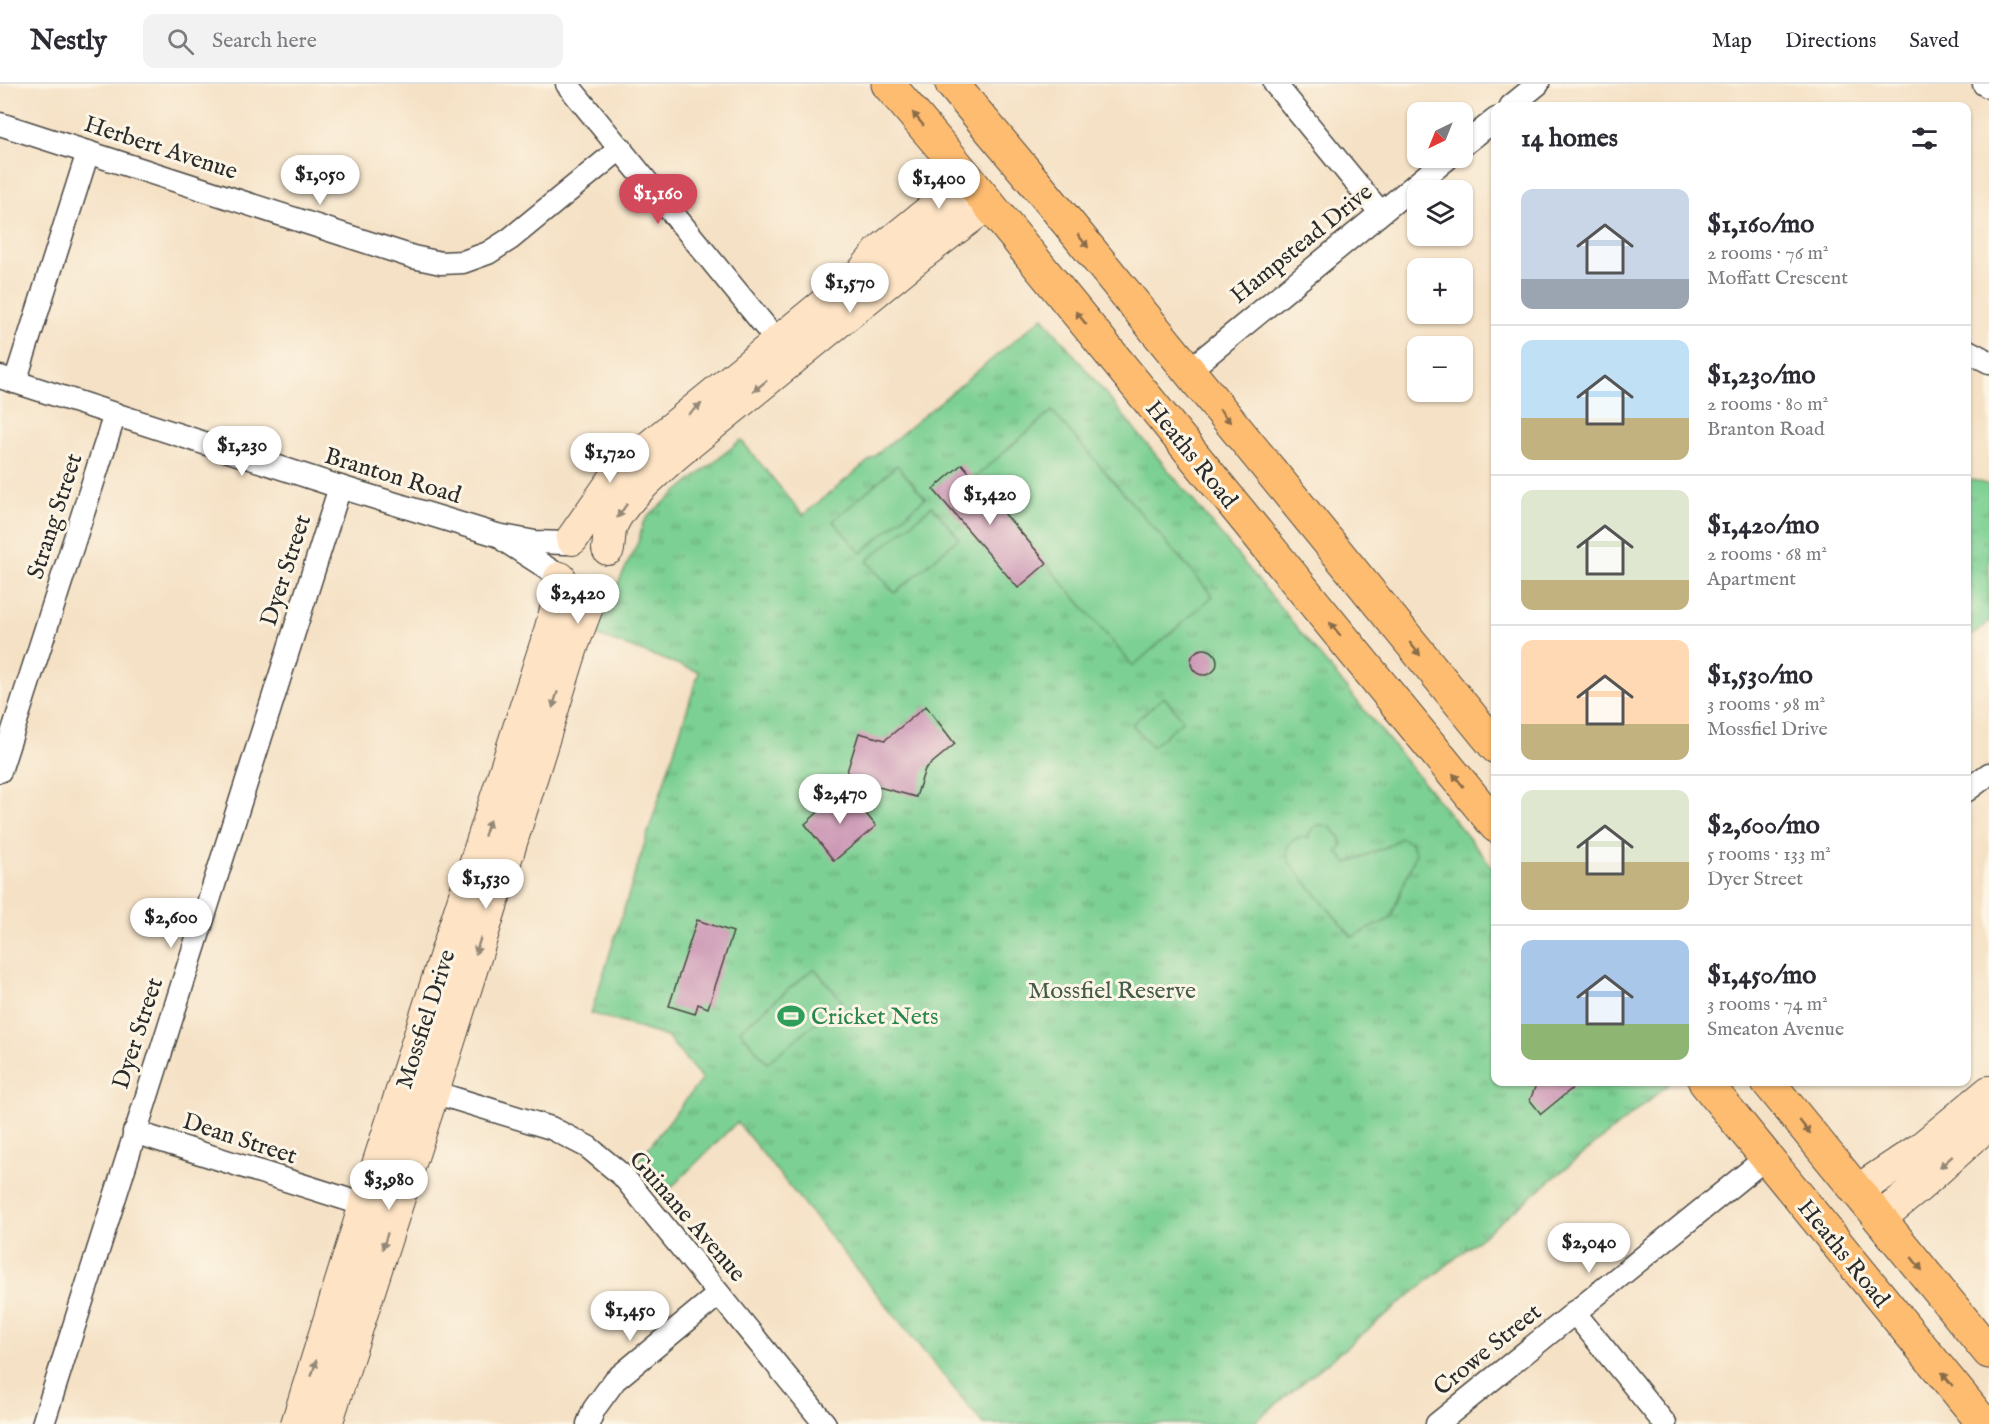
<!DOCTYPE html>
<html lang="en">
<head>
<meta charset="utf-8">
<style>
  body { margin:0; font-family:"IM FELL English",serif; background:#f2f2f3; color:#2b2b33; height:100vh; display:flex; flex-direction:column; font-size:22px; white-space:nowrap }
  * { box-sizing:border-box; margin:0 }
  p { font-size:20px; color:#7c7c81 }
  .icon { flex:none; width:33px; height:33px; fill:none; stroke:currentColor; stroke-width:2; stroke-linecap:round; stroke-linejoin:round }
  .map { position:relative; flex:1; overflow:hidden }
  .drawer { position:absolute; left:1491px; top:18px; width:480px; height:984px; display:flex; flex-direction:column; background:#fff; border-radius:12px; box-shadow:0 2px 4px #0004 }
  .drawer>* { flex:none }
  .needle { width:39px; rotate:223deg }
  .buttons { position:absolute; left:1407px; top:18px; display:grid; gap:12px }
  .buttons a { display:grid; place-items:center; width:66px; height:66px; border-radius:12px; background:#fff; box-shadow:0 2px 4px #0004; font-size:30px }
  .price { position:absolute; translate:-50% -51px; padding:0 14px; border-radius:21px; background:#fff; color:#222; font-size:20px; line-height:39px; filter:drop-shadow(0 2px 3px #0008) }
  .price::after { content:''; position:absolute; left:50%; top:36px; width:18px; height:14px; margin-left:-9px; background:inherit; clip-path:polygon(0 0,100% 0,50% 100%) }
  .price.active { background:#d1495b; color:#fff }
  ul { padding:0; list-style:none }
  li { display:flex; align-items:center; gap:18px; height:150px; padding:0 30px }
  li+li { border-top:2px solid #e1e1e2 }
  li span { display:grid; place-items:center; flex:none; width:168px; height:120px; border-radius:12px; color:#555 }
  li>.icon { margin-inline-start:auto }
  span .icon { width:72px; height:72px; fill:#fffc; stroke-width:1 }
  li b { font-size:26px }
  h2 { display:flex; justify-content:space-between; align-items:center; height:72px; padding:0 30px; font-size:26px }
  header { display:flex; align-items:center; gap:36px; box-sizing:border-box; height:84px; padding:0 30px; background:#fff; border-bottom:2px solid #e1e1e2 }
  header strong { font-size:28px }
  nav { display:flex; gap:33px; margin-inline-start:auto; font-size:21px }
  .search { width:420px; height:54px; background:#f2f2f3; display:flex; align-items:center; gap:15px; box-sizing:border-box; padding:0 21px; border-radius:12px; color:#7c7c81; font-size:22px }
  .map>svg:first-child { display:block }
</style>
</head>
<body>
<header>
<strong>Nestly</strong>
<div class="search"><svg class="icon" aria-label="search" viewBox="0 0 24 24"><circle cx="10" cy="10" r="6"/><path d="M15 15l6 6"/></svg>Search here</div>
<nav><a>Map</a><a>Directions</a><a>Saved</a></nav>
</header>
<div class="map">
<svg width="1989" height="1340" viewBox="0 0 1989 1340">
  <defs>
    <pattern id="park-tufts" width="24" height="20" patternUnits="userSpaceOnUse" patternTransform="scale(1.5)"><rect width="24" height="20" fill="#7cd093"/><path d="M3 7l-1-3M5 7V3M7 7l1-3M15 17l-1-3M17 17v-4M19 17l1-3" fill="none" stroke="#66a978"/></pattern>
  </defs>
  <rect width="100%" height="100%" fill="#fcf5e5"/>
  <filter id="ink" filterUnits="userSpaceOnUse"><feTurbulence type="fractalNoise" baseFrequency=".0167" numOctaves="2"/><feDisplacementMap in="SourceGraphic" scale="12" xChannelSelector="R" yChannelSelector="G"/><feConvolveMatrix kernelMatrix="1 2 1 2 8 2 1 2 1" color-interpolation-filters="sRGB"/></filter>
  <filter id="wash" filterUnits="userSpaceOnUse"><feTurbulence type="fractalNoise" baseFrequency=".008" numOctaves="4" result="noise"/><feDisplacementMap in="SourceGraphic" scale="24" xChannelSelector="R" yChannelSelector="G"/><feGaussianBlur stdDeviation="1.35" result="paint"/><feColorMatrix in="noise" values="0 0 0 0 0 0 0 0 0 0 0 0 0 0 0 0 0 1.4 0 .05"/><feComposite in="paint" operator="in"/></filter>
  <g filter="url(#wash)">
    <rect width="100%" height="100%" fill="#f5e1c5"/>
    <g fill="url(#park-tufts)" stroke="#547e5f" stroke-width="1.5">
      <path d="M1043,233L1495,786L1496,998H1668L1669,1000L1252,1340H983L737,1038L666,1109L639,1076L702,995L667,953L591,929L699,588L593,550L594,527L612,512L639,456L643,439L650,430L741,356L803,431Z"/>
      <path d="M1967,394L1989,401V538L1967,556Z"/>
    </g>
    <g fill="#7cd093" stroke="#547e5f" stroke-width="1.5">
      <path d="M1052,327L1213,512L1133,582L974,394Z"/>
      <path d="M897,381L925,414L861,469L833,437Z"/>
      <path d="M932,422L959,454L895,509L867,477Z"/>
      <path d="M1164,613L1183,636L1152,663L1132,640Z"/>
      <path d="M1317,741L1329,742L1340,753L1342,762L1337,768L1347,779L1386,763L1401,754L1410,758L1416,769L1390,835L1352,853L1289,778L1286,767L1290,759L1299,753L1309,754V749Z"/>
      <path d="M814,884L842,917L767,979L740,946Z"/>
    </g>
    <g id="blocks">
      <g fill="#c992b2">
        <path d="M962,380L1047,479L1018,504L933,405Z"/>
        <circle cx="1204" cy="578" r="13"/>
        <path d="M926,622L955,660L925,685L916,713L845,694L859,649L885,656Z"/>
        <path d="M845,704L876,742L834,777L805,740Z"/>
        <path d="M697,836L733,848L708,924L698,920L695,930L669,922Z"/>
        <path d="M1537,998H1580L1541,1030L1530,1016Z"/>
      </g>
    </g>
  </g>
  <g filter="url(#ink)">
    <use href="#blocks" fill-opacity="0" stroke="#494642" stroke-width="1.5"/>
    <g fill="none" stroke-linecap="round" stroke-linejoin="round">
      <defs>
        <g id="street">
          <path d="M567,0L778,258"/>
          <path d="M1275,0L1380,128"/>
          <path d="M1984,0L1989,3"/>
          <path d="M1511,22L1538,0"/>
          <path d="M0,40L413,173L441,179L463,178L488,169L510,155L621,64"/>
          <path d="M1462,62L1496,35"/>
          <path d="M1966,266L1989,278"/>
          <path d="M1188,287L1448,74"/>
          <path d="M0,293L340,403L497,451L535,458L566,459"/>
          <path d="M15,298L88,68"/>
          <path d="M505,457L558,491"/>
          <path d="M0,687L115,330"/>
          <path d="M1966,707L1989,690"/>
          <path d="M433,1008L551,1044L588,1063L623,1092L825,1340"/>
          <path d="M134,1048L365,1121"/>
          <path d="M1574,1228L1665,1340"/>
          <path d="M43,1340L340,403"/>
          <path d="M588,1340L594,1325L615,1296L719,1210"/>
          <path d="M1437,1340L1767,1073"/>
        </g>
        <g id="secondary">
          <path d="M572,455L617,391L632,377L862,189L880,167L968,96"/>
          <path d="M608,465C609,459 609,452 610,446C617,420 657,388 676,370L919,172L988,120"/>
          <path d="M1857,1107L1920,1065L1989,1008"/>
          <path d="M1880,1134L1918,1103L1989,1039"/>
          <path d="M297,1340L365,1121L548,554L556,526L560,494"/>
          <path d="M326,1340L433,1008L573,560L593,507"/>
        </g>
        <g id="primary">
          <path d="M888,0L951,74L1496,742"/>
          <path d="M952,0L1046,112L1496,663"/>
          <path d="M1705,998L1984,1340"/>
          <path d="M1768,998L1989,1268"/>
        </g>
      </defs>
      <use href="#street" stroke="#494642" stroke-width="25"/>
      <use href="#secondary" stroke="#494642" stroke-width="34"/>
      <use href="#primary" stroke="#494642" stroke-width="35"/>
      <use href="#street" stroke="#fff" stroke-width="22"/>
      <use href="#secondary" stroke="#fee4c5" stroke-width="32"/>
      <use href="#primary" stroke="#fdbc6f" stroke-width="33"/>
    </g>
    <defs><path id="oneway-solid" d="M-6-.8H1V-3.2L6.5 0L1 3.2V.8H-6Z" transform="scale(1.5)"/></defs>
    <g fill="#8a6c4a">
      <use href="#oneway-solid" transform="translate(918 35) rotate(-130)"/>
      <use href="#oneway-solid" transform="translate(1083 157) rotate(51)"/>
      <use href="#oneway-solid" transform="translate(1081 234) rotate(-129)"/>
      <use href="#oneway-solid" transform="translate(1225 332) rotate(51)"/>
      <use href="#oneway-solid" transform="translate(1335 545) rotate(-129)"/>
      <use href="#oneway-solid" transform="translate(1415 565) rotate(51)"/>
      <use href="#oneway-solid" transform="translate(1458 696) rotate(-129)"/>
      <use href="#oneway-solid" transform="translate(1805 1043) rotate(51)"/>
      <use href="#oneway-solid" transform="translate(1917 1180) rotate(51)"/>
      <use href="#oneway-solid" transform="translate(1947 1295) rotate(-129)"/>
    </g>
    <g fill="#948878">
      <use href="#oneway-solid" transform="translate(760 302) rotate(141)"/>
      <use href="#oneway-solid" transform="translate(695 325) rotate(-39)"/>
      <use href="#oneway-solid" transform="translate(622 427) rotate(125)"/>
      <use href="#oneway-solid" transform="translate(555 616) rotate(107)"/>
      <use href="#oneway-solid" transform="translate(487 744) rotate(-72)"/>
      <use href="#oneway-solid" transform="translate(478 862) rotate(107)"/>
      <use href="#oneway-solid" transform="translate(1946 1078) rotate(138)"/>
      <use href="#oneway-solid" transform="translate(385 1157) rotate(108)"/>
      <use href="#oneway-solid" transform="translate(314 1284) rotate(-73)"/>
    </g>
  </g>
  <defs>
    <symbol id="stadium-bare" viewBox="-9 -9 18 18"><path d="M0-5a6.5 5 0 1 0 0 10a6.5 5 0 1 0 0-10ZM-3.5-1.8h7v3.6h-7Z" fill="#2e9e5b" stroke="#fcf5e5" stroke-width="2.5" paint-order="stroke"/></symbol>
  </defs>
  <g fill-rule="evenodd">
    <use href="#stadium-bare" x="772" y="913" width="38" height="38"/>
  </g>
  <g text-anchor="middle" stroke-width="6" stroke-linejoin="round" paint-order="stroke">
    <g font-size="24" fill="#2b2b2b" stroke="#fcf5e5">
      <text transform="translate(161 63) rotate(18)" y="8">Herbert Avenue</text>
      <text transform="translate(1301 159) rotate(-39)" y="8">Hampstead Drive</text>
      <text transform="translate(1192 370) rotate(51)" y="8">Heaths Road</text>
      <text transform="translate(393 391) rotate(17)" y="8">Branton Road</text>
      <text transform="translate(54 432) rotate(-72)" y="8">Strang Street</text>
      <text transform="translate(285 486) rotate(-72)" y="8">Dyer Street</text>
      <text transform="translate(425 935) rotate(-72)" y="8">Mossfiel Drive</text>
      <text transform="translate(137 949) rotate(-72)" y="8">Dyer Street</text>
      <text transform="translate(240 1054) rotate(18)" y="8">Dean Street</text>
      <text transform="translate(688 1132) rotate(49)" y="8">Guinane Avenue</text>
      <text transform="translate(1844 1169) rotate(51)" y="8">Heaths Road</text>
      <text transform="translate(1487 1265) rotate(-39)" y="8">Crowe Street</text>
    </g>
    <g font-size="24" fill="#435d4a" stroke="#fcf5e5">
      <text x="1112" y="914">Mossfiel Reserve</text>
    </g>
    <g font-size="24" fill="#27864d" stroke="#fcf5e5" text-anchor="start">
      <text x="811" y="940">Cricket Nets</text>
    </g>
  </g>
</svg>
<div class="buttons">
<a><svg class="needle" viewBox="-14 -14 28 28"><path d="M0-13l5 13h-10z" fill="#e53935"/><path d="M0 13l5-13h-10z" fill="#7c7c81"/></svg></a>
<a><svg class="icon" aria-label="layers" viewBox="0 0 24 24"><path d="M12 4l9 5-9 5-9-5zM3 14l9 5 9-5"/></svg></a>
<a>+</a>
<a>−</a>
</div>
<b class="price" style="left:320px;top:122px">$1,050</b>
<b class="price" style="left:939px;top:126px">$1,400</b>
<b class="price active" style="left:658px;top:141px">$1,160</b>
<b class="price" style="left:850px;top:230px">$1,570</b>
<b class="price" style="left:242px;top:393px">$1,230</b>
<b class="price" style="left:610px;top:400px">$1,720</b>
<b class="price" style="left:990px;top:442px">$1,420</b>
<b class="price" style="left:578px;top:541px">$2,420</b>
<b class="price" style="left:840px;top:741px">$2,470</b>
<b class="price" style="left:486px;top:826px">$1,530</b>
<b class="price" style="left:171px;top:865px">$2,600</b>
<b class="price" style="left:389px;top:1127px">$3,980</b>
<b class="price" style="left:1589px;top:1190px">$2,040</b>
<b class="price" style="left:630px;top:1258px">$1,450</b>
<section class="drawer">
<h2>14 homes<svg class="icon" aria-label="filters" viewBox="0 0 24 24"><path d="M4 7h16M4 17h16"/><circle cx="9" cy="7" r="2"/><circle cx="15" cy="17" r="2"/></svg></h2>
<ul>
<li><span style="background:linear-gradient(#c9d6e8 75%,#9aa5b1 0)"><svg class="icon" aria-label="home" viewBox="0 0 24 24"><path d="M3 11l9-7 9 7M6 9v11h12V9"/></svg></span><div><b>$1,160/mo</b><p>2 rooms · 76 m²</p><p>Moffatt Crescent</p></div></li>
<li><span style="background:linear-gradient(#bfe0f5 65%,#c2b280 0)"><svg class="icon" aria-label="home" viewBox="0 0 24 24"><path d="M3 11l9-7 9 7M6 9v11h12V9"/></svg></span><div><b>$1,230/mo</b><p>2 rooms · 80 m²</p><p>Branton Road</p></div></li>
<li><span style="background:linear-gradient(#dfe7d0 75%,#c2b280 0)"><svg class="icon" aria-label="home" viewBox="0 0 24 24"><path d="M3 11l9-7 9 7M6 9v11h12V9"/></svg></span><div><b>$1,420/mo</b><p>2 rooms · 68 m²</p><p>Apartment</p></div></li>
<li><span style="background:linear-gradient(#ffd9b3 70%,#c2b280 0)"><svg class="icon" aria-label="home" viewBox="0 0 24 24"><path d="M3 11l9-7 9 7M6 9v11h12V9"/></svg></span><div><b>$1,530/mo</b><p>3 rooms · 98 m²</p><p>Mossfiel Drive</p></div></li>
<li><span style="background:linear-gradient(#dfe7d0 60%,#c2b280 0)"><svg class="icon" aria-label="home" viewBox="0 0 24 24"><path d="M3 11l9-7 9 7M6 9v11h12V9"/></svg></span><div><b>$2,600/mo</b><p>5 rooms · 133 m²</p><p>Dyer Street</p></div></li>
<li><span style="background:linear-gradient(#a9c7e8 70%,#8fb573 0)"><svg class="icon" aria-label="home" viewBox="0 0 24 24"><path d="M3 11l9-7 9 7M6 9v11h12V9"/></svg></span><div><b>$1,450/mo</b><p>3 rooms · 74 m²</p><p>Smeaton Avenue</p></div></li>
</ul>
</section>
</div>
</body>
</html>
